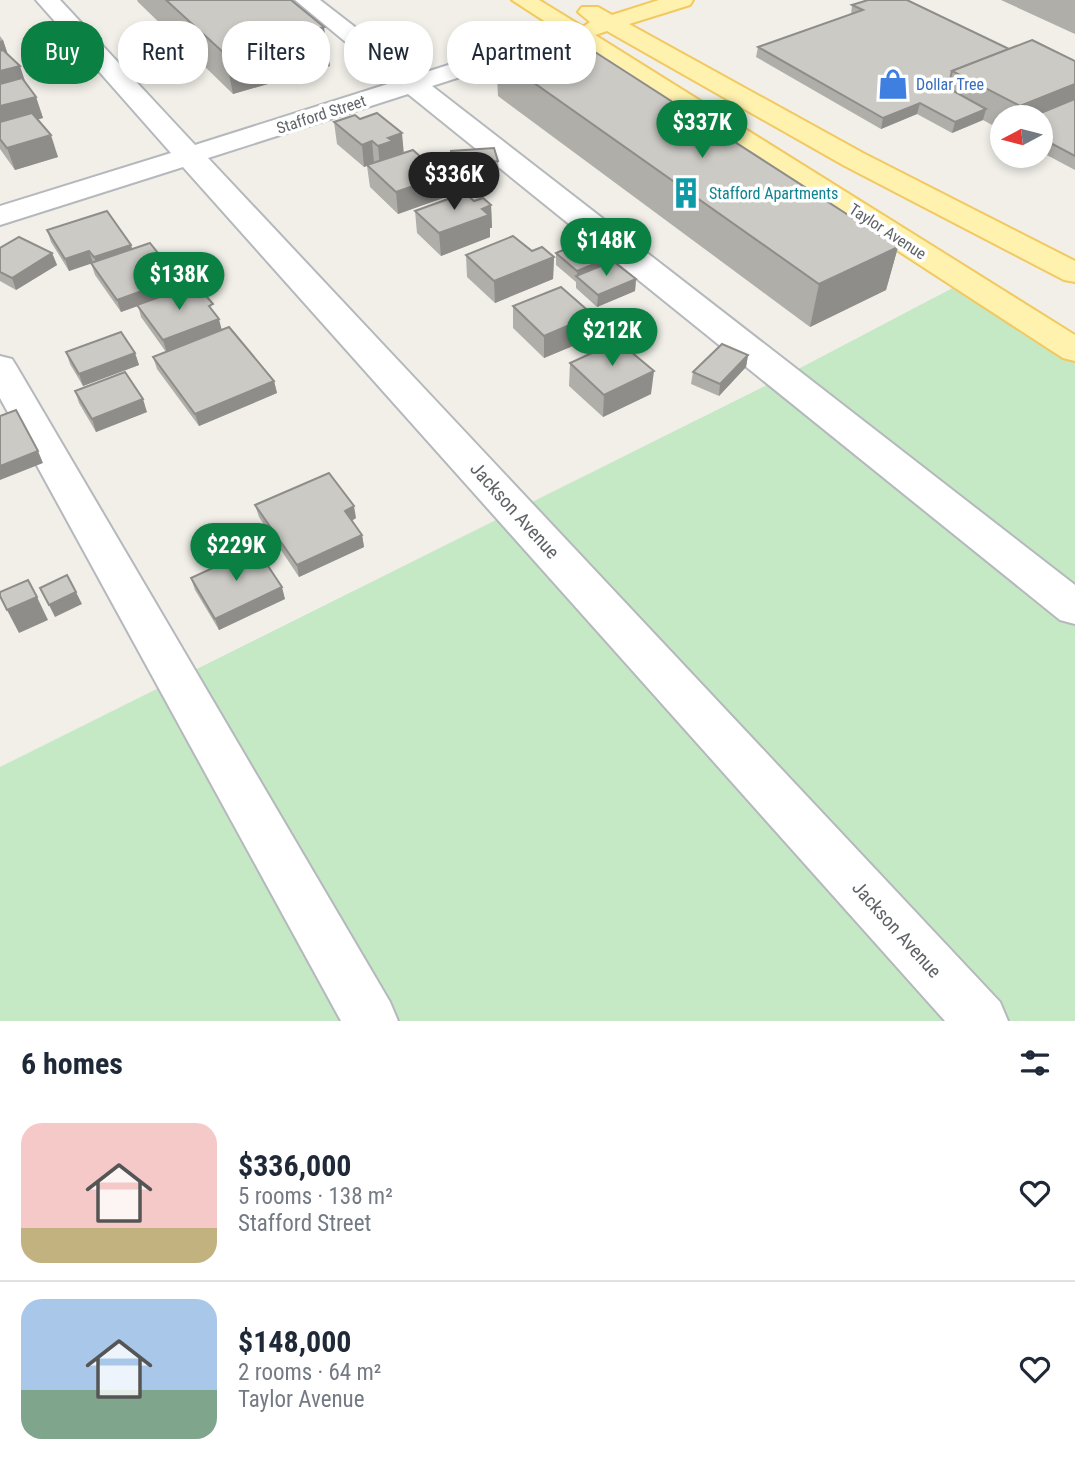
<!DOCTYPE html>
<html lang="en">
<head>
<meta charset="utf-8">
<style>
  body { margin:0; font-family:"Roboto Condensed",sans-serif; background:#f2f2f3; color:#1f2937; height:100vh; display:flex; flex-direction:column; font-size:26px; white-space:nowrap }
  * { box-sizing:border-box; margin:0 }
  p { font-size:23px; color:#747a83 }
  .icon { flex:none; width:38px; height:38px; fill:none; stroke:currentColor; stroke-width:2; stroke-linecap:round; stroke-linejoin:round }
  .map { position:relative; height:1021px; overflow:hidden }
  .panel { display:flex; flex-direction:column; background:#fff; flex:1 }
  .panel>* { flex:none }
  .hud { position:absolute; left:21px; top:21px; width:700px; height:63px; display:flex; gap:14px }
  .needle { width:46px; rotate:263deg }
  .tools { position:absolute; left:990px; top:105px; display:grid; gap:14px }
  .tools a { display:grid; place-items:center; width:63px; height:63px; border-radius:50%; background:#fff; box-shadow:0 4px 10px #0003; font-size:35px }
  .price { position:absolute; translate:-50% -60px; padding:0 16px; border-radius:24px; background:#0b8043; color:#fff; font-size:23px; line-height:46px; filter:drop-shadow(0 2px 4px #0008) }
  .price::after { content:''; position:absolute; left:50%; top:42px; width:21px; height:16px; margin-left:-10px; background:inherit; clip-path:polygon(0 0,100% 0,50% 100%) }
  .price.selected { background:#222; color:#fff }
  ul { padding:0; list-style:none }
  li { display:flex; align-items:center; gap:21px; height:175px; padding:0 21px }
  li+li { border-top:2px solid #e0e1e3 }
  li span { display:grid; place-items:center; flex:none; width:196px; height:140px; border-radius:21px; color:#555 }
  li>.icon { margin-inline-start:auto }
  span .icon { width:84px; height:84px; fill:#fffc; stroke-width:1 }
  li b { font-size:30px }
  h2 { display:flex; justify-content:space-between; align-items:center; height:84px; padding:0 21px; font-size:30px }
  .chip { padding:0 24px; border-radius:28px; background:#fff; box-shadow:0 4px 10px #0003; font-size:24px; line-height:63px }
  .chip.selected { background:#0b8043; color:#fff }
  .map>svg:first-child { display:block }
</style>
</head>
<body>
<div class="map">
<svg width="1075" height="1021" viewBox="0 0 1075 1021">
  <rect width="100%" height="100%" fill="#f1efe8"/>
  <path fill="#c5e8c5" d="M966,281L1075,350V1021H0V767L783,377Z"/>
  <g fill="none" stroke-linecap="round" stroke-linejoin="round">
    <defs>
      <g id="minor">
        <path d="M36,0H60L195,145L394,82L295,0H320L417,75L536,37H554L557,42L554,47L432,86L1075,585V624L1060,620L408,94L208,158L1000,1002L1008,1021H945L183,167L0,225V206L171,153Z"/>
        <path d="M0,356L12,359L17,367L390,1002L398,1021H341L0,398Z"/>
      </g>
      <path id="major" d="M512,0H539L583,27L590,22L578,12L582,7H598L612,15L659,0H693L690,5L629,24L863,153L1075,261V282L1064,280L843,165L607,31L595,35L1075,335V361L1063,358Z"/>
    </defs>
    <use href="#minor" stroke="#b5b8bc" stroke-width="4"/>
    <use href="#major" stroke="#f2c960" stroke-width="4"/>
    <use href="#minor" fill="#fff" fill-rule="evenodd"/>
    <use href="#major" fill="#fff2af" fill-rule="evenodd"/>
  </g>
  <g fill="#afaea9">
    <path d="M137,0H291L330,66L233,94L138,2Z"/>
    <path d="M1001,0H1075V34Z"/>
    <path d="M852,5L1009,49L1075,61V170L1041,152V117H1003V131L983,120L952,133L917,114L881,129L756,57L758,47L851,15Z"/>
    <path d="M0,36L3,40L8,55L26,83L36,97L43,118L38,119L58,157L15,170L0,149Z"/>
    <path d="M496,56L898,247L886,290L810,327L498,96Z"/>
    <path d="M334,122L404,153L443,198L398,214L370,187L367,166L364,167L337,144Z"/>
    <path d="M451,151L498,161L499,173L455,177L451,163Z"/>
    <path d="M474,201L491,205L492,228H490V237L441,256L417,233L415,211Z"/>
    <path d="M47,230L132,249L178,278L181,289L215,313L222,330L274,381L277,393L199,426L157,369L153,357L166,352L141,317L138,306L121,312L95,275L91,263L69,271L51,242Z"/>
    <path d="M0,248L52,253L57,265L16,290L0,281Z"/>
    <path d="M532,251L554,257L553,279L495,303L467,277L466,255Z"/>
    <path d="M556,253L613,261L636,279L635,291L597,307L576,288V282L556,265Z"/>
    <path d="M513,306L592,338L544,358L513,328Z"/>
    <path d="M66,352L135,353L139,365L83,386L70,364Z"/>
    <path d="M748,355L746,367L719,396L691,384L693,372Z"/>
    <path d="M570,363L651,394L603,417L569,386Z"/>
    <path d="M75,391L147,412L96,432L79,403Z"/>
    <path d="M255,505L356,518L352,521L362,535L364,547L299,577L259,517Z"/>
    <path d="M214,544L252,546L253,550L285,599L219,630L195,590L191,578L223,564L218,556Z"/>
  </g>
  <g fill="#8f8d8a">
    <path d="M324,27L330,66L233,94L225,54Z"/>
    <path d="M3,40L10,61L0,63V41Z"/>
    <path d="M20,66L27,87L0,94V71Z"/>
    <path d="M1075,84V108L1041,117H1016L1020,106Z"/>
    <path d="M36,97L43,118L0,130V106Z"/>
    <path d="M920,103L917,114L881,129L883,118Z"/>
    <path d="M986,109L983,120L952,133L955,122Z"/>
    <path d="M402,133L404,155L380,168L378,146L388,138Z"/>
    <path d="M51,135L58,157L15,170L7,148Z"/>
    <path d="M372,141L374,163L364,167L362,145Z"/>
    <path d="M442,176L443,198L398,214L396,192Z"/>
    <path d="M491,205L492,228H490V237L441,256L439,233L482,209Z"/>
    <path d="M131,245L135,257L98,269L94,257Z"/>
    <path d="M898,247L886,290L810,327L819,284Z"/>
    <path d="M89,251L93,263L69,271L65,259Z"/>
    <path d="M52,253L57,265L16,290L12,278Z"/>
    <path d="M614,256L613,268L577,277V271Z"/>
    <path d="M554,257L553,279L495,303L494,281Z"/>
    <path d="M178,278L181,290L121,312L117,300Z"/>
    <path d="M636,279L635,291L597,307L598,295Z"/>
    <path d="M593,315L592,338L544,358V336Z"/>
    <path d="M219,319L222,331L167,353L163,340Z"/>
    <path d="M135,353L139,365L83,386L79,374Z"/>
    <path d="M748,355L746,367L719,396L720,384Z"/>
    <path d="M654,371L651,394L603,417L604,395Z"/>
    <path d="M274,381L277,393L199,426L195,414Z"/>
    <path d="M143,399L147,412L96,432L92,419Z"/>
    <path d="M38,451L43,463L0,480V466Z"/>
    <path d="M354,506L356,518L347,523L345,511Z"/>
    <path d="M362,535L364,547L299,577L297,565Z"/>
    <path d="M252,546L255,558L228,571L224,559Z"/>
    <path d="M282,587L285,599L219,630L215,619Z"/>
    <path d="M76,592L82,604L55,617L49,605Z"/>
    <path d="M37,597L48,620L19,633L7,610Z"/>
  </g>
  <g fill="#cccac5" stroke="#8f8d8a" stroke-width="2">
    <path d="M166,0H291L324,27L225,54Z"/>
    <path d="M868,0H907L1009,49L952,71L948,88L986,109L955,122L920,103L883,118L758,47L863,10L852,5Z"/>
    <path d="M567,34L898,247L819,284L496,56Z"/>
    <path d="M1032,40L1075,61V84L1020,106L952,71Z"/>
    <path d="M3,50L20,66L0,71V51Z"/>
    <path d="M22,78L36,97L0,106V84Z"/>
    <path d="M1075,99V156L1041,138V117H1031Z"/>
    <path d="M32,113L51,135L7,148L0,139V122Z"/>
    <path d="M377,113L402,133L388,138L393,141L378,146L372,141L362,145L334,122L355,115L360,119Z"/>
    <path d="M494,148L498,161L454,165L451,151Z"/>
    <path d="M413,150L442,176L396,192L367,165Z"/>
    <path d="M465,193L474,201L483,198L491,205L482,209L489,215L439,233L415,211Z"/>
    <path d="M107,211L131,245L94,257L89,251L65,259L47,230Z"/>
    <path d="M513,236L532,251L542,247L554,257L494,281L466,255Z"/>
    <path d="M19,237L52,253L12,278L0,272V248Z"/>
    <path d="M592,238L614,256L577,271L556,253Z"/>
    <path d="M150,243L178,278L117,300L91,263Z"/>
    <path d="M613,261L636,279L598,295L576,276Z"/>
    <path d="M196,284L213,304L209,306L219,319L163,340L137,305Z"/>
    <path d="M561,287L593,315L544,336L513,306Z"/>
    <path d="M229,327L274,381L195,414L153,357Z"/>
    <path d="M121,332L135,353L79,374L66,352Z"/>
    <path d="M618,341L654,371L604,395L570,363Z"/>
    <path d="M722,344L748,355L720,384L693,372Z"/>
    <path d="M125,372L143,399L92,419L75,391Z"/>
    <path d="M16,410L38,451L0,466V416Z"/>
    <path d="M329,473L354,506L345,511L362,535L297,565L255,505Z"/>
    <path d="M243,532L252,546L224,559L214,544Z"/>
    <path d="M256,548L282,587L215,619L191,578Z"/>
    <path d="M67,575L76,592L49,605L40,588Z"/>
    <path d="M28,580L37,597L7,610L0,596V592Z"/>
  </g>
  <defs>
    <symbol id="shop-bare" viewBox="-9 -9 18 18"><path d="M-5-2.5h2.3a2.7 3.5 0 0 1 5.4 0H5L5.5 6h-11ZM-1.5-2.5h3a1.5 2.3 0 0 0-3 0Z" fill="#3f7fe0" stroke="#fff" stroke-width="2.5" paint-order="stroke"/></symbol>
    <symbol id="building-bare" viewBox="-9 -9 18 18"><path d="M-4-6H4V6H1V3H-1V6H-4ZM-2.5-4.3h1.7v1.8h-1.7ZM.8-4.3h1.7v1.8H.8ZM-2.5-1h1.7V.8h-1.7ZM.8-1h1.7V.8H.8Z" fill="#0f9aa8" stroke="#fff" stroke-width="2.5" paint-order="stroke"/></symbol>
  </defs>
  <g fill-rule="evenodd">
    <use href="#shop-bare" x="871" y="62" width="44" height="44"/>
    <use href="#building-bare" x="664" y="171" width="44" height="44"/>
  </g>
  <g text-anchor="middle" stroke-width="7" stroke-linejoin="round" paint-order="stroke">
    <g font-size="16" fill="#366cbe" stroke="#fff" text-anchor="start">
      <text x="916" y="90">Dollar Tree</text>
    </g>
    <g font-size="16" fill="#5f6368" stroke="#fff">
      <text transform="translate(321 114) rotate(-18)" y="6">Stafford Street</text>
      <text transform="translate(888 231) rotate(33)" y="6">Taylor Avenue</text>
    </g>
    <g font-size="16" fill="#0d838f" stroke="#fff" text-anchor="start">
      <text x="709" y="199">Stafford Apartments</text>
    </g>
    <g font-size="19" fill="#5f6368" stroke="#fff">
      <text transform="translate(515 510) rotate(48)" y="7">Jackson Avenue</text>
      <text transform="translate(897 929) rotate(48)" y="7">Jackson Avenue</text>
    </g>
  </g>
</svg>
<div class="tools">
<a><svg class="needle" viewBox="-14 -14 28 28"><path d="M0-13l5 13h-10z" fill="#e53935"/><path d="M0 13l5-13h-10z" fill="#747a83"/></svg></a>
</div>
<b class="price" style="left:702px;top:160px">$337K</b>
<b class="price selected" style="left:454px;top:212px">$336K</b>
<b class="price" style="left:606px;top:278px">$148K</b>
<b class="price" style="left:179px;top:312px">$138K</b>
<b class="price" style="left:612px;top:368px">$212K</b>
<b class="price" style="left:236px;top:583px">$229K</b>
<div class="hud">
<a class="chip selected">Buy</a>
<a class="chip">Rent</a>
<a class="chip">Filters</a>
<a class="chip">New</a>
<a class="chip">Apartment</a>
</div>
</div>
<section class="panel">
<h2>6 homes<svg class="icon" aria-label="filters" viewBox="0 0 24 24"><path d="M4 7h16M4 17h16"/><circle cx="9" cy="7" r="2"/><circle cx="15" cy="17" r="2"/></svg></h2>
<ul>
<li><span style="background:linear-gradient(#f6c9c9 75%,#c2b280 0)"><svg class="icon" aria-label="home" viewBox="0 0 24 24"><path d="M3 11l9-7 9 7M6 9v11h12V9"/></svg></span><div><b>$336,000</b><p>5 rooms · 138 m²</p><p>Stafford Street</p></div><svg class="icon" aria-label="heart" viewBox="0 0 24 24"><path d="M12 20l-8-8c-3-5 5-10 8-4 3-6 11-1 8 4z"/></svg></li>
<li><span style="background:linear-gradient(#a9c7e8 65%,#7fa58c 0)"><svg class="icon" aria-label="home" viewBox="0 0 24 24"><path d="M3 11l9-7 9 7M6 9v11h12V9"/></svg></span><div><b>$148,000</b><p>2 rooms · 64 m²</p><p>Taylor Avenue</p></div><svg class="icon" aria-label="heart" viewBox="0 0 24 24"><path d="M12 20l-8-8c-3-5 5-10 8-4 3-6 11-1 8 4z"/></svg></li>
</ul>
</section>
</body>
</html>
